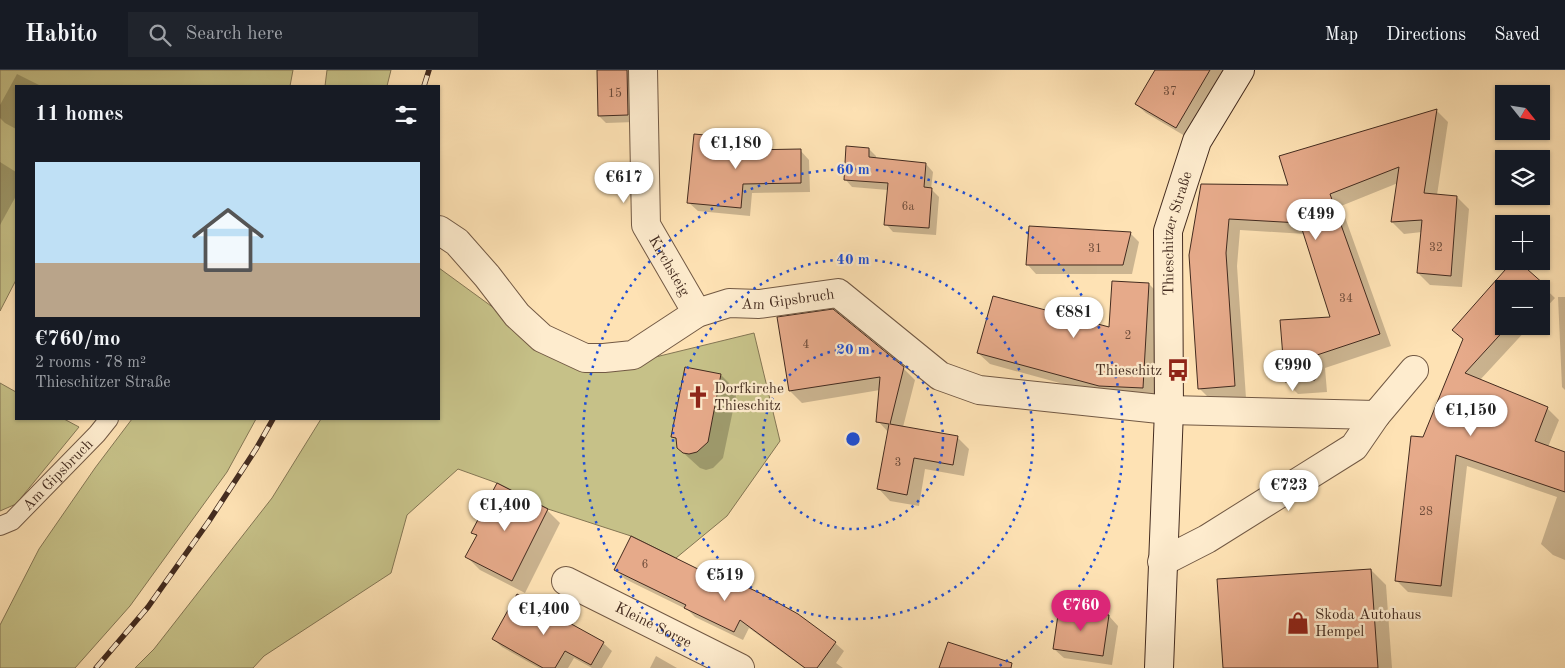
<!DOCTYPE html>
<html lang="en">
<head>
<meta charset="utf-8">
<style>
  body { margin:0; font-family:"Old Standard TT",serif; background:#20242c; color:#f1f3f6; height:100vh; display:flex; flex-direction:column; font-size:19px; white-space:nowrap }
  * { box-sizing:border-box; margin:0 }
  p { font-size:16px; color:#9ea1a6 }
  .icon { flex:none; width:28px; height:28px; fill:none; stroke:currentColor; stroke-width:2; stroke-linecap:round; stroke-linejoin:round }
  .map { position:relative; flex:1; overflow:hidden }
  .side { position:absolute; left:15px; top:15px; width:425px; height:335px; display:flex; flex-direction:column; background:#171b24; border-radius:0px; box-shadow:0 1px 4px #0004 }
  .side>* { flex:none }
  .needle { width:32px; rotate:120deg }
  .fabs { position:absolute; left:1495px; top:15px; display:grid; gap:10px }
  .fabs a { display:grid; place-items:center; width:55px; height:55px; border-radius:0px; background:#171b24; box-shadow:0 1px 4px #0004; font-size:25px }
  .price { position:absolute; translate:-50% -42px; padding:0 11px; border-radius:18px; background:#fff; color:#222; font-size:16px; line-height:32px; filter:drop-shadow(0 1px 2px #0008) }
  .price::after { content:''; position:absolute; left:50%; top:30px; width:15px; height:11px; margin-left:-8px; background:inherit; clip-path:polygon(0 0,100% 0,50% 100%) }
  .price.current { background:#db2777; color:#fff }
  ul { padding:0; list-style:none }
  li { display:grid; align-content:center; gap:10px; height:265px; padding:0 20px }
  li+li { border-top:1px solid #363941 }
  li span { display:grid; place-items:center; height:155px; border-radius:0px; color:#555 }
  li>.icon { margin-inline-start:auto }
  span .icon { width:90px; height:90px; fill:#fffc; stroke-width:1 }
  li b { font-size:21px }
  h2 { display:flex; justify-content:space-between; align-items:center; height:60px; padding:0 20px; font-size:21px }
  header { display:flex; align-items:center; gap:30px; box-sizing:border-box; height:70px; padding:0 25px; background:#171b24; border-bottom:1px solid #363941 }
  header strong { font-size:24px }
  nav { display:flex; gap:28px; margin-inline-start:auto; font-size:18px }
  .search { width:350px; height:45px; background:#20242c; display:flex; align-items:center; gap:12px; box-sizing:border-box; padding:0 18px; border-radius:0px; color:#9ea1a6; font-size:19px }
  .map>svg:first-child { display:block }
</style>
</head>
<body>
<header>
<strong>Habito</strong>
<div class="search"><svg class="icon" aria-label="search" viewBox="0 0 24 24"><circle cx="10" cy="10" r="6"/><path d="M15 15l6 6"/></svg>Search here</div>
<nav><a>Map</a><a>Directions</a><a>Saved</a></nav>
</header>
<div class="map">
<svg width="1565" height="598" viewBox="0 0 1565 598">
  <rect width="100%" height="100%" fill="#fee2b4"/>
  <filter id="stains"><feTurbulence type="fractalNoise" baseFrequency=".004" numOctaves="4"/><feColorMatrix values="0 0 0 0 .2 0 0 0 0 .09 0 0 0 0 .02 0 0 0 .5 -.17"/></filter>
  <radialGradient id="worn" r=".72"><stop offset=".6" stop-color="#630" stop-opacity="0"/><stop offset="1" stop-color="#630" stop-opacity=".3"/></radialGradient>
  <g fill="#c6c188" stroke="#847654">
    <path d="M0,0H293L290,16H16V210L0,241Z"/>
    <path d="M327,0H391L387,16H325Z"/>
    <path d="M439,198L546,276L631,293L754,263L780,371L727,446L676,488L631,466L548,439L497,413L458,399L407,445L391,503L264,586L253,598H135L154,579L272,428L321,349H439Z"/>
    <path d="M0,313L16,322V349H64L79,357L16,434L0,441Z"/>
    <path d="M132,349H256L227,402L130,536L75,598H0V555L39,479L95,398Z"/>
  </g>
  <g fill="#0003">
    <path d="M598,0H632L635,52L606,53L599,46Z"/>
    <path d="M1157,0H1224L1185,66L1146,43L1136,34Z"/>
    <path d="M17,4L41,16H16V59L5,53L0,48V35Z"/>
    <path d="M1436,40L1448,52L1437,125L1457,127L1469,139L1462,217L1430,215L1418,203L1422,162L1404,164L1392,152L1398,113L1341,136L1391,276L1325,298L1327,322L1298,324L1286,312L1332,248L1305,164L1240,160L1237,196L1246,328L1211,330L1199,318L1202,115L1290,116Z"/>
    <path d="M695,66L747,70L756,81L800,80L809,90L810,122L752,123L750,146L698,141L688,132Z"/>
    <path d="M869,79L876,86V89L926,94L933,102L931,119L939,127L936,165L893,162L886,154L888,120L852,117L845,109Z"/>
    <path d="M0,92L16,102V126L0,155Z"/>
    <path d="M1130,163L1139,172L1132,204H1036L1027,194Z"/>
    <path d="M1516,191L1555,228L1541,243V219H1504V256H1530L1480,310L1547,338L1559,350L1548,377L1565,383V490L1553,485L1541,474L1557,427L1467,396L1452,527L1408,522L1396,510L1423,369Z"/>
    <path d="M1149,214L1160,225L1154,329L1111,327L990,294L978,283L1111,259Z"/>
    <path d="M1558,227H1565V320L1562,317Z"/>
    <path d="M903,298L915,310L903,357L957,367L969,379L964,406L925,399L919,436L890,431L879,419L889,363L878,351L880,320L802,333L790,321Z"/>
    <path d="M721,305L737,321L723,388L713,398L706,400L700,398L678,378V371L673,366Z"/>
    <path d="M547,440L560,453L525,523L480,500L467,487L477,467L473,462Z"/>
    <path d="M616,500L835,573L844,581L836,593L843,598H804L749,558L743,570L695,547L688,540L625,509Z"/>
    <path d="M1371,500L1386,515L1392,598H1224Z"/>
    <path d="M1060,539L1109,546L1118,556L1112,595L1064,588L1054,579Z"/>
    <path d="M493,569L603,573L612,581L602,598H592L574,588L568,598H539L502,577Z"/>
    <path d="M656,586L677,598H650Z"/>
  </g>
  <g fill="#e6aa8a" stroke="#432b1f">
    <path d="M597,0H627L628,45L598,46Z"/>
    <path d="M1155,0H1210L1176,58L1135,34Z"/>
    <path d="M1437,39L1424,123L1457,126L1451,206L1417,203L1422,150L1391,152L1399,97L1330,124L1380,264L1314,286L1315,310L1285,312L1280,250L1330,247L1300,153L1229,149L1226,183L1235,316L1198,319L1189,185L1201,114L1288,115L1279,86Z"/>
    <path d="M694,64L747,69L746,80L801,79V113L743,114L741,138L687,133Z"/>
    <path d="M846,76L869,78V87L926,93L924,117L932,118L929,158L884,155L888,113L844,110Z"/>
    <path d="M1029,156L1131,162L1123,195H1026Z"/>
    <path d="M1513,191H1518L1545,215L1541,219H1504V256H1508L1465,303L1548,337L1535,371L1565,382V422L1456,385L1441,516L1395,511L1411,366L1423,367L1463,269L1452,260Z"/>
    <path d="M1112,211L1149,213L1143,318L1099,316L977,283L993,226L1109,257Z"/>
    <path d="M833,239L904,297L890,354L958,366L953,395L914,388L907,425L877,419L889,354L876,352L880,307L789,321L777,247Z"/>
    <path d="M685,297L721,304L708,372L697,382L689,384L683,383L677,378L676,368L671,367Z"/>
    <path d="M497,413L548,439L512,511L465,487L477,465L471,463Z"/>
    <path d="M631,466L702,501L704,497L764,525L798,544L836,572L817,598H805L740,550L734,562L684,538L686,535L614,500Z"/>
    <path d="M1371,499L1378,598H1223L1217,509Z"/>
    <path d="M517,524L604,572L591,595L565,581L555,598H543L492,569Z"/>
    <path d="M1059,538L1109,545L1103,586L1053,579Z"/>
    <path d="M948,572L1012,593L1011,598H939Z"/>
  </g>
  <g fill="none" stroke-linecap="round" stroke-linejoin="round">
    <defs>
      <g id="lane">
        <path id="s1" d="M0,456L12,451L97,364L109,349"/>
      </g>
      <g id="street">
        <path id="s2" d="M643,0L646,155L697,243"/>
        <path id="s3" d="M439,160L457,172L487,206L517,245L542,268L585,288H604L633,285L697,243L729,233L759,234L838,223L940,306L979,320L1169,340L1376,345L1414,300"/>
        <path d="M1162,492L1207,469L1354,377L1376,345"/>
        <path id="s4" d="M566,511L740,598"/>
      </g>
      <g id="secondary">
        <path id="s5" d="M1159,598L1169,340L1168,161L1197,71L1240,0"/>
      </g>
    </defs>
    <use href="#lane" stroke="#725944" stroke-width="20"/>
    <use href="#street" stroke="#725944" stroke-width="30"/>
    <use href="#secondary" stroke="#432b1f" stroke-width="30"/>
    <use href="#lane" stroke="#feecce" stroke-width="18"/>
    <use href="#street" stroke="#feecce" stroke-width="28"/>
    <use href="#secondary" stroke="#feecce" stroke-width="28"/>
    <defs>
      <g id="rail">
        <path d="M424,16L429,0"/>
        <path d="M96,598L148,537L209,451L256,379L273,349"/>
      </g>
    </defs>
    <use href="#rail" stroke="#432b1f" stroke-width="5.5"/>
    <use href="#rail" stroke="#feecce" stroke-width="4" stroke-dasharray="11" stroke-linecap="butt"/>
  </g>
  <g fill="none" stroke="#1d4ed8" stroke-width="2.5" stroke-dasharray="2.5 5">
    <circle cx="853" cy="369" r="90"/>
    <circle cx="853" cy="369" r="180"/>
    <path d="M710 598A270 270 0 1 1 996 598"/>
  </g>
  <defs>
    <symbol id="bus-bare" viewBox="-9 -9 18 18"><path d="M-5-6H5V4H4V6H2V4H-2V6H-4V4H-5ZM-3.5-4V0h7V-4ZM-3.5 1.2v1.5H-2V1.2ZM2 1.2v1.5H3.5V1.2Z" fill="#8f2418" stroke="#feecce" stroke-width="2.5" paint-order="stroke"/></symbol>
    <symbol id="church-bare" viewBox="-9 -9 18 18"><path d="M-1.2-6h2.4v3.5h3.3v2.4h-3.3V6h-2.4V-.1h-3.3v-2.4h3.3Z" fill="#8f2418" stroke="#feecce" stroke-width="2.5" paint-order="stroke"/></symbol>
    <symbol id="shop-bare" viewBox="-9 -9 18 18"><path d="M-5-2.5h2.3a2.7 3.5 0 0 1 5.4 0H5L5.5 6h-11ZM-1.5-2.5h3a1.5 2.3 0 0 0-3 0Z" fill="#8f2418" stroke="#feecce" stroke-width="2.5" paint-order="stroke"/></symbol>
  </defs>
  <g fill-rule="evenodd">
    <use href="#bus-bare" x="1162" y="284" width="32" height="32"/>
    <use href="#church-bare" x="682" y="311" width="32" height="32"/>
    <use href="#shop-bare" x="1282" y="537" width="32" height="32"/>
  </g>
  <g text-anchor="middle" stroke-width="4.5" stroke-linejoin="round" paint-order="stroke">
    <g font-size="12" fill="#6c4b3a">
      <text x="1170" y="25">37</text>
      <text x="615" y="27">15</text>
      <text x="908" y="140">6a</text>
      <text x="1436" y="181">32</text>
      <text x="1095" y="182">31</text>
      <text x="1346" y="232">34</text>
      <text x="1128" y="269">2</text>
      <text x="806" y="278">4</text>
      <text x="898" y="396">3</text>
      <text x="1426" y="445">28</text>
      <text x="645" y="498">6</text>
    </g>
    <g font-size="15" fill="#432b1f" stroke="#feecce">
      <text dy="5" stroke="none"><textPath href="#s5" startOffset="436">Thieschitzer Straße</textPath></text>
      <text dy="5" stroke="none"><textPath href="#s2" startOffset="202">Kirchsteig</textPath></text>
      <text dy="5" stroke="none"><textPath href="#s3" startOffset="415">Am Gipsbruch</textPath></text>
      <text dy="5" stroke="none"><textPath href="#s1" startOffset="78">Am Gipsbruch</textPath></text>
      <text dy="5" stroke="none"><textPath href="#s4" startOffset="98">Kleine Sorge</textPath></text>
    </g>
    <g font-size="15" fill="#432b1f" stroke="#feecce" text-anchor="start">
      <text x="1162" y="305" text-anchor="end">Thieschitz</text>
      <text x="714" y="323">Dorfkirche<tspan x="714" dy="17">Thieschitz</tspan></text>
      <text x="1315" y="549">Skoda Autohaus<tspan x="1315" dy="17">Hempel</tspan></text>
    </g>
  </g>
  <circle cx="853" cy="369" r="8" fill="#1d4ed8" stroke="#feecce" stroke-width="2.5"/>
  <g font-size="15" text-anchor="middle" font-weight="bold" fill="#1d4ed8" stroke="#feecce" stroke-width="4.5" stroke-linejoin="round" paint-order="stroke">
    <text x="853" y="104">60 m</text>
    <text x="853" y="194">40 m</text>
    <text x="853" y="284">20 m</text>
  </g>
  <rect width="100%" height="100%" filter="url(#stains)"/>
  <rect width="100%" height="100%" fill="url(#worn)"/>
</svg>
<div class="fabs">
<a><svg class="needle" viewBox="-14 -14 28 28"><path d="M0-13l5 13h-10z" fill="#e53935"/><path d="M0 13l5-13h-10z" fill="#9ea1a6"/></svg></a>
<a><svg class="icon" aria-label="layers" viewBox="0 0 24 24"><path d="M12 4l9 5-9 5-9-5zM3 14l9 5 9-5"/></svg></a>
<a>+</a>
<a>−</a>
</div>
<b class="price" style="left:736px;top:100px">€1,180</b>
<b class="price" style="left:624px;top:134px">€617</b>
<b class="price" style="left:1316px;top:171px">€499</b>
<b class="price" style="left:1074px;top:269px">€881</b>
<b class="price" style="left:1293px;top:322px">€990</b>
<b class="price" style="left:1471px;top:367px">€1,150</b>
<b class="price" style="left:1289px;top:442px">€723</b>
<b class="price" style="left:505px;top:462px">€1,400</b>
<b class="price" style="left:725px;top:532px">€519</b>
<b class="price current" style="left:1081px;top:562px">€760</b>
<b class="price" style="left:544px;top:566px">€1,400</b>
<section class="side">
<h2>11 homes<svg class="icon" aria-label="filters" viewBox="0 0 24 24"><path d="M4 7h16M4 17h16"/><circle cx="9" cy="7" r="2"/><circle cx="15" cy="17" r="2"/></svg></h2>
<ul>
<li><span style="background:linear-gradient(#bfe0f5 65%,#b9a48a 0)"><svg class="icon" aria-label="home" viewBox="0 0 24 24"><path d="M3 11l9-7 9 7M6 9v11h12V9"/></svg></span><div><b>€760/mo</b><p>2 rooms · 78 m²</p><p>Thieschitzer Straße</p></div></li>
</ul>
</section>
</div>
</body>
</html>
